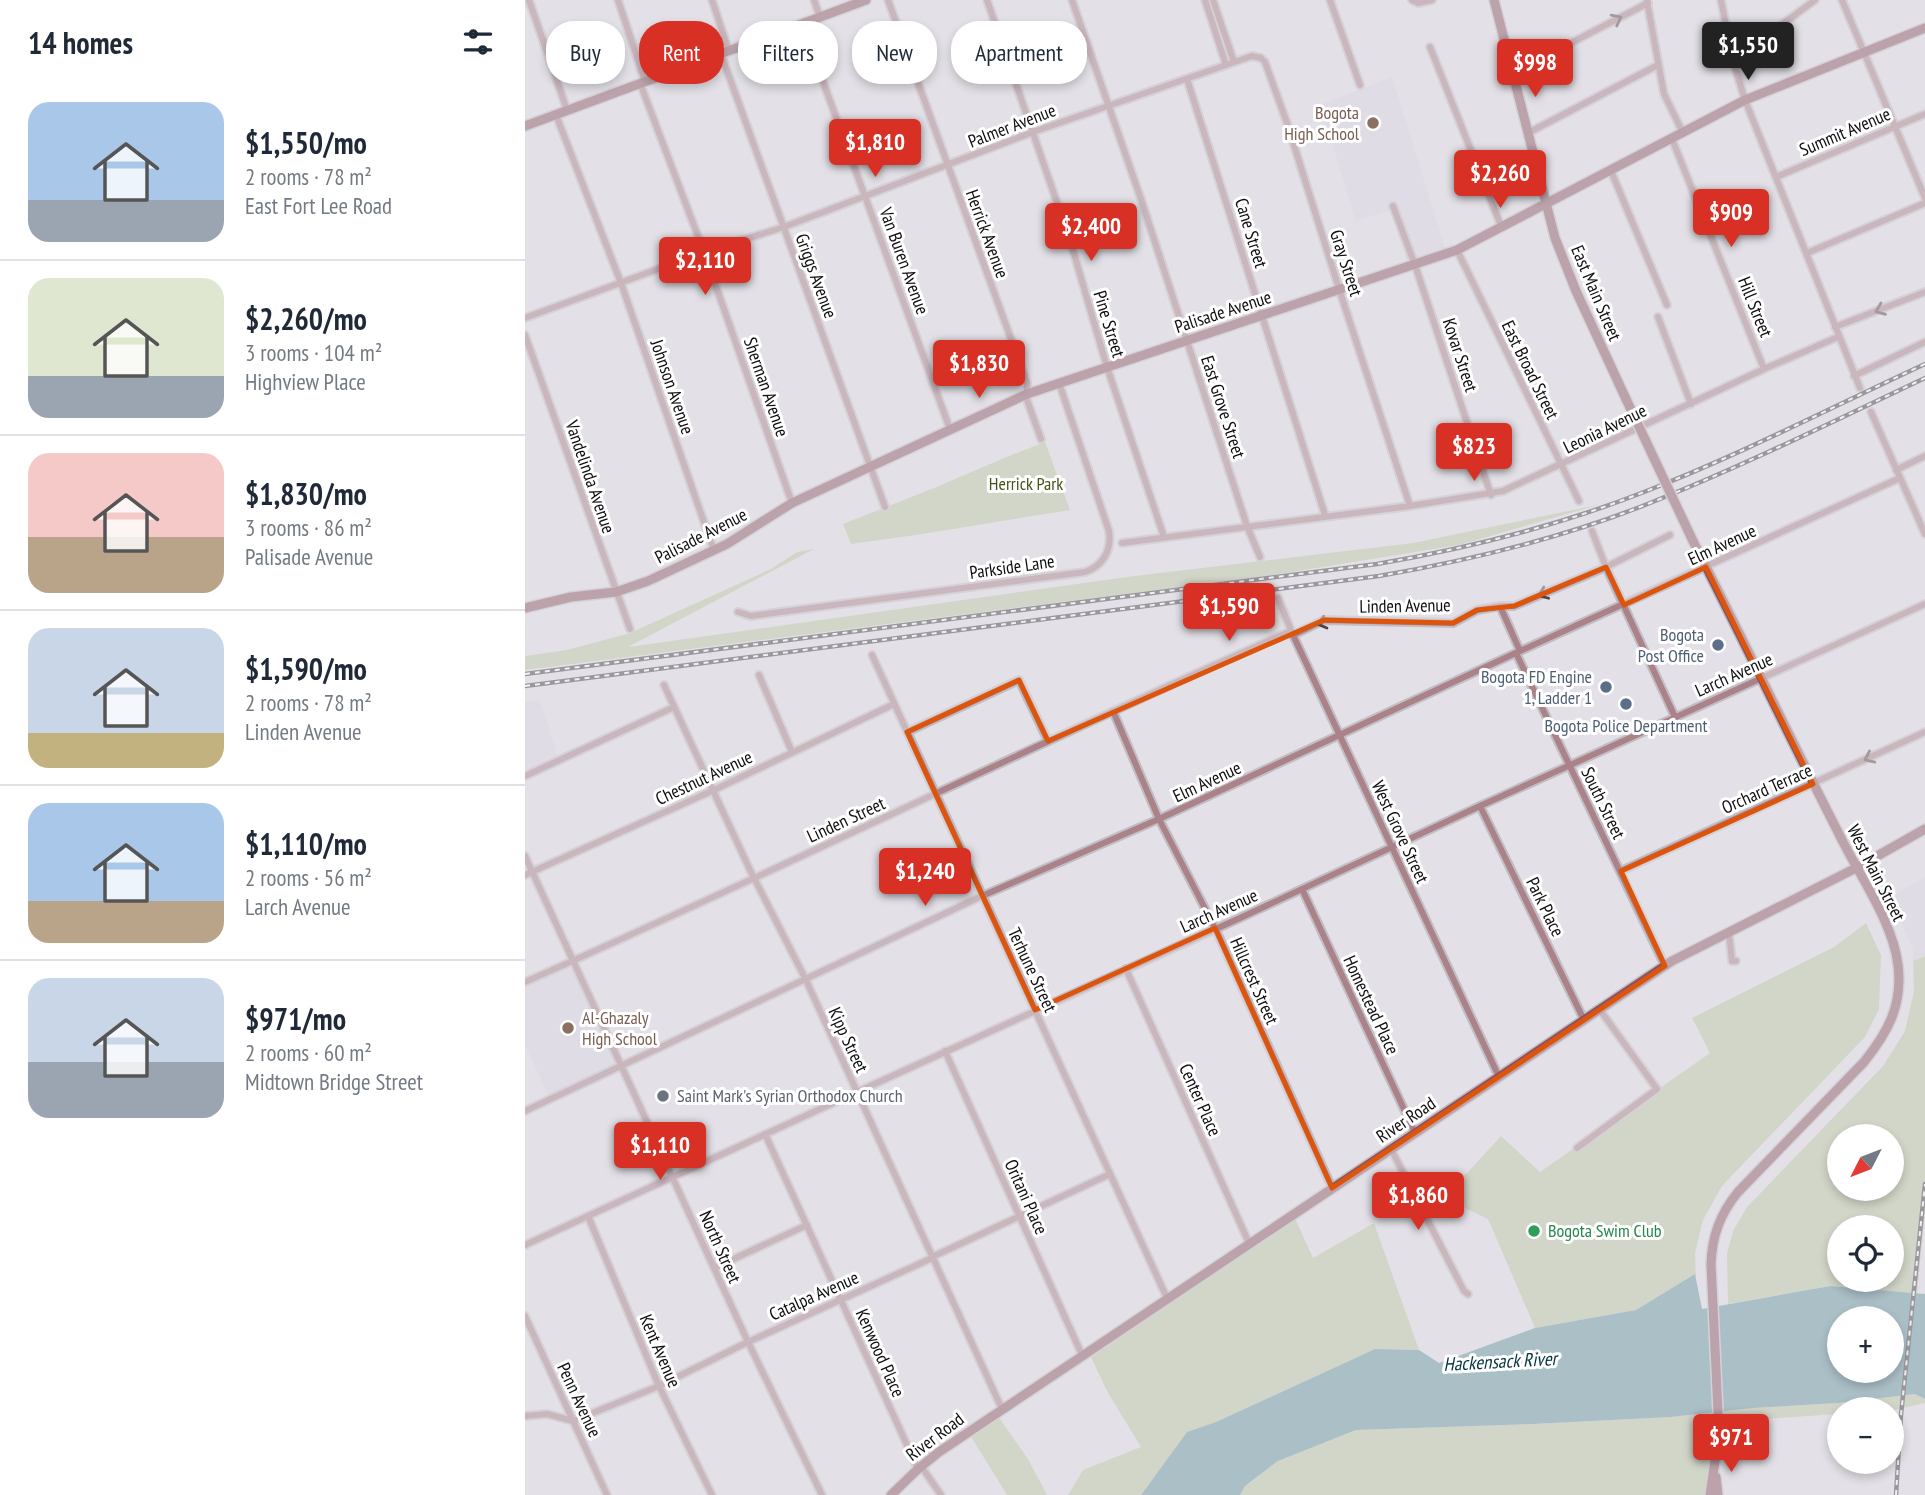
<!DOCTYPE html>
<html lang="en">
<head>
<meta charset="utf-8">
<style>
  body { margin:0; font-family:"PT Sans Narrow",sans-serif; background:#f2f2f3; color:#1f2937; height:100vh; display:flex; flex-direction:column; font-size:26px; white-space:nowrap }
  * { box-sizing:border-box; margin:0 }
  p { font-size:23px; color:#747a83 }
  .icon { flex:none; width:38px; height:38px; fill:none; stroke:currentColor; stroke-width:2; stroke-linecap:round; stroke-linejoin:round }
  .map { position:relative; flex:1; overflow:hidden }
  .panel { display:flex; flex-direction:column; background:#fff; width:525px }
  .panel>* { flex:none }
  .top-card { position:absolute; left:21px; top:21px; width:665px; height:63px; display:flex; gap:14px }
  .needle { width:46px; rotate:228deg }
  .tools { position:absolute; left:1302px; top:1124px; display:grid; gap:14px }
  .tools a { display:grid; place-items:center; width:77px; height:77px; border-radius:50%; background:#fff; box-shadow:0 4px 10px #0003; font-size:35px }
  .price { position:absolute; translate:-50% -60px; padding:0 16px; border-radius:7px; background:#d93025; color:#fff; font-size:23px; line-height:46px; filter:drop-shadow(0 2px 4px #0008) }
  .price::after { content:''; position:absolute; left:50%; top:42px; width:21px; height:16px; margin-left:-10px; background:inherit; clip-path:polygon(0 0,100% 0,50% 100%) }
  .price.on { background:#222; color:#fff }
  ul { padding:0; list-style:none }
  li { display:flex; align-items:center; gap:21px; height:175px; padding:0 28px }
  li+li { border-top:2px solid #e0e1e3 }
  li span { display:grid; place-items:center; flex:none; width:196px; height:140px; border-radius:21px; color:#555 }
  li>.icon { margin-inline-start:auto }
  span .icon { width:84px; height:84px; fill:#fffc; stroke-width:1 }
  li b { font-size:30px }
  h2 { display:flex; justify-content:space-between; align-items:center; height:84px; padding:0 28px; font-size:30px }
  .chip { padding:0 24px; border-radius:28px; background:#fff; box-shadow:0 4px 10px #0003; font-size:24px; line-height:63px }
  .chip.on { background:#d93025; color:#fff }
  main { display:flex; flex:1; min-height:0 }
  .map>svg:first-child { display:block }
</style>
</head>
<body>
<main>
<section class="panel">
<h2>14 homes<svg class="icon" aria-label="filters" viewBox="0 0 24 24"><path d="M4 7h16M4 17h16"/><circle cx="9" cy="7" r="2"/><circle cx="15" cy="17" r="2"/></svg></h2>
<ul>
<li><span style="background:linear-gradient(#a9c7e8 70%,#9aa5b1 0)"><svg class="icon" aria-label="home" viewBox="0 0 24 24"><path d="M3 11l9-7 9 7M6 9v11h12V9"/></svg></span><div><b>$1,550/mo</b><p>2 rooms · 78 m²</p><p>East Fort Lee Road</p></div></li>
<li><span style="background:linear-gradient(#dfe7d0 70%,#9aa5b1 0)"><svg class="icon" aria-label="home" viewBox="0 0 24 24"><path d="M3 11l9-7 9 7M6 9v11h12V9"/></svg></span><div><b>$2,260/mo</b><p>3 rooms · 104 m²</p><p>Highview Place</p></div></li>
<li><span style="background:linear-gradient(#f6c9c9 60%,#b9a48a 0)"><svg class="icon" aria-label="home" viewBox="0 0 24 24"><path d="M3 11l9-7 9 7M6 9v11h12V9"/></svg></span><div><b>$1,830/mo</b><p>3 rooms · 86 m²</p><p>Palisade Avenue</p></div></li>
<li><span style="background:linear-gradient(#c9d6e8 75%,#c2b280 0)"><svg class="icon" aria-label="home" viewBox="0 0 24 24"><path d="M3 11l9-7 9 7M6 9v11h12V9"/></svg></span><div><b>$1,590/mo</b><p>2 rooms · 78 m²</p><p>Linden Avenue</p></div></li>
<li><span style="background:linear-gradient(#a9c7e8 70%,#b9a48a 0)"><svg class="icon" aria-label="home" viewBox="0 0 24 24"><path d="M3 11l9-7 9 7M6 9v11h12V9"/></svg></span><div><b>$1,110/mo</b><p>2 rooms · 56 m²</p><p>Larch Avenue</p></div></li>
<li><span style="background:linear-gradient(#c9d6e8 60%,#9aa5b1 0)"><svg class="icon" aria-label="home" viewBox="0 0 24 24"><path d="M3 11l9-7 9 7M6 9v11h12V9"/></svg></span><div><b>$971/mo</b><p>2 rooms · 60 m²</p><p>Midtown Bridge Street</p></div></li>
</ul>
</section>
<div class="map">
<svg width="1400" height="1495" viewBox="0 0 1400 1495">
  <rect width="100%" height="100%" fill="#e3e1e7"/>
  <g fill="#d9d4e2">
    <path d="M867,77L922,254L884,267L866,210L831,221L795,105Z"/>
    <path d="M15,700L34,761L0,776V702Z"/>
    <path d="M1400,877V956L1388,961V949L1365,897Z"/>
    <path d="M49,961L97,1066L25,1099L0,1045V982Z"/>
  </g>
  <g fill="#bdc7a3" fill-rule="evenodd">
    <path d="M520,442L545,510L391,535L326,544L318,524L409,488L479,458Z"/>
    <path d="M1077,504L934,545L742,576L0,670V656L42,650L105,633L246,569L272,552L289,549L103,647L609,576L888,543Z"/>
    <path d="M1341,923L1356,955L1354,1009L1340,1037L1197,1186L1178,1220L1170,1253L1171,1277L1169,1275L1111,1310L1010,1328L963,1219L940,1208L931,1185L976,1136L1015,1172L1185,1053L1167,1018L1309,947Z"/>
    <path d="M1400,956V1213L1392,1294L1305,1286L1203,1304L1202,1254L1208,1231L1222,1207L1358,1066L1380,1031L1389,991L1388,961ZM1314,1136H1367V1188H1314ZM1314,1227H1367V1279H1314Z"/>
    <path d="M768,1214L788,1258L849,1223L894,1350L850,1349L691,1422L662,1432L616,1495H543L558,1470L616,1447L583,1393L563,1351Z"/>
    <path d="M1390,1394L1400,1399V1403L1369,1410L1367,1409H1314V1414L1193,1422L1185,1495H715L720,1486L753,1461L831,1430L1008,1424L1146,1417L1228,1408L1313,1403Z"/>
    <path d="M471,1413L503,1459L522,1495H482L443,1432Z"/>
  </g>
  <path fill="#6695a1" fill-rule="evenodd" d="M1170,1274L1177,1309L1305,1286L1400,1294V1399L1390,1394L1313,1403L1228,1408L1146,1417L1008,1424L831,1430L753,1461L720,1486L715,1495H616L662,1432L691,1422L850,1349L894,1350L914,1363L1010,1328L1111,1310ZM1314,1318H1367V1370H1314Z"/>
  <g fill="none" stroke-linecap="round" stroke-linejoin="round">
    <defs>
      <g id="street">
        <path d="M4,0L42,110"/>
        <path d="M93,0L120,81"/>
        <path d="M187,0L204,51"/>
        <path d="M289,0L295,17"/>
        <path d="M363,0L502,383V400L516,439"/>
        <path d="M462,0L545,240L582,367L639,537"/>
        <path d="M547,0L617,202L722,526L735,557"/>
        <path d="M680,0L701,65"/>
        <path d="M688,0L709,62"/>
        <path d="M805,0L835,85"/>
        <path d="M887,0L893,3L907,0"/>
        <path d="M1196,0L1208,61L1220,100L1335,388"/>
        <path d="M1317,0L1400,198"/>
        <path d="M1122,1L1139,94L1158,133"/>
        <path d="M277,24L425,429"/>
        <path d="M905,47L976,226"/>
        <path d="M196,54L360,507"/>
        <path d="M1208,61L1290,0"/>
        <path d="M988,73L1123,3"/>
        <path d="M662,79L800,515"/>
        <path d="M115,83L179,252L267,503"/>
        <path d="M31,115L96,283L189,551"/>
        <path d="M1003,133L1133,65"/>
        <path d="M1147,139L1239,369"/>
        <path d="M1086,171L1142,305"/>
        <path d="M1251,177L1400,114"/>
        <path d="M868,206L890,265L966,495"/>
        <path d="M932,250L1054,501"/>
        <path d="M1282,253L1400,203"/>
        <path d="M1133,317L1166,404"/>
        <path d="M0,318L179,252L259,227L508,132L727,56L736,58L740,62L762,123L817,298L885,506"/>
        <path d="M1310,327L1400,292"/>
        <path d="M0,335L105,629"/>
        <path d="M1329,376L1400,342"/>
        <path d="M1346,412L1400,534"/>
        <path d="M1371,470L1400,456"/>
        <path d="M1067,531L1081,567L1150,717"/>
        <path d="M597,543L885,506L978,491L1239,369L1313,337"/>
        <path d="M753,598L768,635L974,1077"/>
        <path d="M975,606L995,651"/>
        <path d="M213,612L226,616L560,572C578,566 587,550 584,531L534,383"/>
        <path d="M768,635L799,620L928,623L952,610L975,606H989L1081,567L1145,535"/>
        <path d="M991,653L1140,966"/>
        <path d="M347,655L642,1298"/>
        <path d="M234,675L267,752"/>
        <path d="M139,685L225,870L280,978L477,1409"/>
        <path d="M588,711L634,819L690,928L807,1188"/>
        <path d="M382,732L494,680L523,741"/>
        <path d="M0,776L149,707"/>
        <path d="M955,806L1059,1020"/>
        <path d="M0,856L223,1342L297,1495"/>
        <path d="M1096,871L1400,732"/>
        <path d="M0,875L189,790L369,704"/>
        <path d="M777,889L890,1133"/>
        <path d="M1204,933L1207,961H1211"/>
        <path d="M601,969L724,1243"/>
        <path d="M0,982C257,869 509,744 766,631"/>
        <path d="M420,1051L557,1355"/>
        <path d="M0,1111L457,896L634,819L995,651L1375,478"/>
        <path d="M240,1134L393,1469"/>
        <path d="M1052,1148L1132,1089L1075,1010"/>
        <path d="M866,1149L939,1291L943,1294"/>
        <path d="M63,1216L134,1386L187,1495"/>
        <path d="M0,1245L332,1092L715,918L955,806L1400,604"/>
        <path d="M189,1268L282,1225"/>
        <path d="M0,1316L82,1495"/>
        <path d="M0,1416L22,1414L48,1421L134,1386L223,1342L405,1259L407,1257L585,1174"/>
        <path d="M396,1466L416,1495"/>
      </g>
      <g id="secondary">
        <path d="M969,0L1030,238L1051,291L1101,399"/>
        <path d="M0,126L341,0"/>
        <path d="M1168,541C1218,639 1265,738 1315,836C1334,875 1368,922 1373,965C1378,1005 1363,1032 1339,1062L1213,1192C1195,1214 1187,1236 1186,1264L1194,1433L1185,1495"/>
        <path d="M0,608L46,597L91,592L123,581L202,544L267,503L502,394L932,250L1220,100L1400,28"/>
        <path d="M1191,1477L1193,1495"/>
        <path d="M366,1495L393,1469L414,1452L1147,961L1331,868L1400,829"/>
      </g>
    </defs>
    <use href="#street" stroke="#c1bfc4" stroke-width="10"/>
    <use href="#secondary" stroke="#c1bfc4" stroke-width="12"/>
    <use href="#street" stroke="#ab8289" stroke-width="6"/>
    <use href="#secondary" stroke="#8d545f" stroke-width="9"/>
    <defs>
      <g id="rail">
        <path d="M0,674L852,564C944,548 1033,526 1119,492C1215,455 1307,407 1400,364"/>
        <path d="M0,686L854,576C947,560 1038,538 1125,503C1218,466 1309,421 1400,378"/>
        <path d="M1371,1495L1376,1415L1400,1184"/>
      </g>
    </defs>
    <use href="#rail" stroke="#403f42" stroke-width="4.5"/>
    <use href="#rail" stroke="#fff" stroke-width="2" stroke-dasharray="5" stroke-linecap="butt"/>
    <defs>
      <path id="secondary-bridge" d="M1101,399L1168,541"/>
    </defs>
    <use href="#secondary-bridge" stroke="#c1bfc4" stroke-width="12" stroke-linecap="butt"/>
    <use href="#secondary-bridge" stroke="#8d545f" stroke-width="9"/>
  </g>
  <defs><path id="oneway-chevron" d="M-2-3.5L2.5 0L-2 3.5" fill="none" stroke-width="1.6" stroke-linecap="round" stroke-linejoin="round" transform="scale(1.75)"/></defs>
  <g stroke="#544145">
    <use href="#oneway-chevron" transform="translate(1092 19) rotate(-27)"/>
    <use href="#oneway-chevron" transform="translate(1355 310) rotate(158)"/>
    <use href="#oneway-chevron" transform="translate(1018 594) rotate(157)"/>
    <use href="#oneway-chevron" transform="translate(797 623) rotate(165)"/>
    <use href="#oneway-chevron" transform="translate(1344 758) rotate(155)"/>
  </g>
  <path d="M0 0H1400V1495H0ZM1081,567L1099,605L1181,567L1288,784L1096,871L1140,966L807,1188L690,928L510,1010L382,732L494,680L523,741L799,620L928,623L952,610L989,606Z" fill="#e3e1e7" fill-opacity=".55" fill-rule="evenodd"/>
  <path fill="none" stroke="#dd550c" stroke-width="5" stroke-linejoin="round" d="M1081,567L1099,605L1181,567L1288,784L1096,871L1140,966L807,1188L690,928L510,1010L382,732L494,680L523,741L799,620L928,623L952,610L989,606Z"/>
  <g fill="#8d6e63" stroke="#fff" stroke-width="2.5">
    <circle cx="848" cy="123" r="7"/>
    <circle cx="43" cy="1028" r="7"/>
  </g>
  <g fill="#5c6f8a" stroke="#fff" stroke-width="2.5">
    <circle cx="1193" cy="645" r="7"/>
    <circle cx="1081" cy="687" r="7"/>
    <circle cx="1101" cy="704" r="7"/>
  </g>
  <circle fill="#6b7280" stroke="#fff" stroke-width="2.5" cx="138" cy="1096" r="7"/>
  <circle fill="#2e9e5b" stroke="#fff" stroke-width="2.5" cx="1009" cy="1231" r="7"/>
  <g text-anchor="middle" stroke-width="6" stroke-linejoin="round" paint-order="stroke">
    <g font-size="18" fill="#785e54" stroke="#fff" text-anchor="end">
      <text x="834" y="119">Bogota<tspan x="834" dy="21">High School</tspan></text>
      <text x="57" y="1024" text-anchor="start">Al-Ghazaly<tspan x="57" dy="21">High School</tspan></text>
    </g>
    <g font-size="18" fill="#0d0c0e" stroke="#fff">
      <text transform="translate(487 126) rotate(-21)" y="6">Palmer Avenue</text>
      <text transform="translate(1320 132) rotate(-23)" y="6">Summit Avenue</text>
      <text transform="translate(726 233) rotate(73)" y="6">Cane Street</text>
      <text transform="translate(462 234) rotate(70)" y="6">Herrick Avenue</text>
      <text transform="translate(379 261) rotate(70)" y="6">Van Buren Avenue</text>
      <text transform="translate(821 263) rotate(72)" y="6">Gray Street</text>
      <text transform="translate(291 276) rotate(70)" y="6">Griggs Avenue</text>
      <text transform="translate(1071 293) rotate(67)" y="6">East Main Street</text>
      <text transform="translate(1230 307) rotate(68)" y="6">Hill Street</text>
      <text transform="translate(698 312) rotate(-18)" y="6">Palisade Avenue</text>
      <text transform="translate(584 324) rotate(73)" y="6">Pine Street</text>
      <text transform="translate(935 355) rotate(72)" y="6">Kovar Street</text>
      <text transform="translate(1005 370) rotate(64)" y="6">East Broad Street</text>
      <text transform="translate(147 387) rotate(71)" y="6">Johnson Avenue</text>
      <text transform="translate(241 387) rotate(71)" y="6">Sherman Avenue</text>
      <text transform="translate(698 407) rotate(72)" y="6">East Grove Street</text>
      <text transform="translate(1080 429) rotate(-26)" y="6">Leonia Avenue</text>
      <text transform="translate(65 477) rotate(71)" y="6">Vandelinda Avenue</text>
      <text transform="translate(176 536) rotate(-27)" y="6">Palisade Avenue</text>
      <text transform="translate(1197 545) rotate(-25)" y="6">Elm Avenue</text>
      <text transform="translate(487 567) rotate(-8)" y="6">Parkside Lane</text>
      <text transform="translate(880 606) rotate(-1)" y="6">Linden Avenue</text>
      <text transform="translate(1209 675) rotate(-24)" y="6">Larch Avenue</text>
      <text transform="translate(179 778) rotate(-25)" y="6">Chestnut Avenue</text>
      <text transform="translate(682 782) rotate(-25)" y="6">Elm Avenue</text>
      <text transform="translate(1242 789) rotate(-24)" y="6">Orchard Terrace</text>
      <text transform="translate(1078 803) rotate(64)" y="6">South Street</text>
      <text transform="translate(321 820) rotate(-25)" y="6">Linden Street</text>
      <text transform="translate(875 832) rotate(65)" y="6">West Grove Street</text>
      <text transform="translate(1351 873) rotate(63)" y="6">West Main Street</text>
      <text transform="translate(1020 907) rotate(64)" y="6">Park Place</text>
      <text transform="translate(694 911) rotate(-24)" y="6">Larch Avenue</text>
      <text transform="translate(507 970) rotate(65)" y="6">Terhune Street</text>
      <text transform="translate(729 981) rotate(66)" y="6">Hillcrest Street</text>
      <text transform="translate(846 1005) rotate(65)" y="6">Homestead Place</text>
      <text transform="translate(323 1040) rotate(65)" y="6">Kipp Street</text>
      <text transform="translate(675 1100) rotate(66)" y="6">Center Place</text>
      <text transform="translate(881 1120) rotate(-34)" y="6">River Road</text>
      <text transform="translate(501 1197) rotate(66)" y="6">Oritani Place</text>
      <text transform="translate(195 1247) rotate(66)" y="6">North Street</text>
      <text transform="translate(289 1296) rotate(-24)" y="6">Catalpa Avenue</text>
      <text transform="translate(135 1351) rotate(67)" y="6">Kent Avenue</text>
      <text transform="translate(355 1353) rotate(66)" y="6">Kenwood Place</text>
      <text transform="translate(54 1400) rotate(65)" y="6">Penn Avenue</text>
      <text transform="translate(410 1437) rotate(-37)" y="6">River Road</text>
    </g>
    <g font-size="18" fill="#475418" stroke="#fff">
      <text x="501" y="490">Herrick Park</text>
    </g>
    <g font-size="18" fill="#4e5e75" stroke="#fff" text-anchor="end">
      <text x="1179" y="641">Bogota<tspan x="1179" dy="21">Post Office</tspan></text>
      <text x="1067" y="683">Bogota FD Engine<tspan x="1067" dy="21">1, Ladder 1</tspan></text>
      <text x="1101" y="732" text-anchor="middle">Bogota Police Department</text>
    </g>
    <g font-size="18" fill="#5b616d" stroke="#fff" text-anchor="start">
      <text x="152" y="1102">Saint Mark's Syrian Orthodox Church</text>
    </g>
    <g font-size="18" fill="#27864d" stroke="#fff" text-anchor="start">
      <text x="1023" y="1237">Bogota Swim Club</text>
    </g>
    <g font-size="19" font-style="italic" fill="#06353f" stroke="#fff">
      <text transform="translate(975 1361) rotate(-3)" y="7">Hackensack River</text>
    </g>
  </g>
</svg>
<div class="tools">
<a><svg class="needle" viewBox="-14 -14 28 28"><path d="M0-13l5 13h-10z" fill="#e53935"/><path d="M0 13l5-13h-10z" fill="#747a83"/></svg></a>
<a><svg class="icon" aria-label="locate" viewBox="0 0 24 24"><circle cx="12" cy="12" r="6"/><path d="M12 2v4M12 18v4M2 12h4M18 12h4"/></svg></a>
<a>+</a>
<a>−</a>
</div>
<b class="price on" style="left:1223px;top:82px">$1,550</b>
<b class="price" style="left:1010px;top:99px">$998</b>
<b class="price" style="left:350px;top:179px">$1,810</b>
<b class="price" style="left:975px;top:210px">$2,260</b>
<b class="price" style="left:1206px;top:249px">$909</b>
<b class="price" style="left:566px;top:263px">$2,400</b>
<b class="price" style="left:180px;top:297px">$2,110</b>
<b class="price" style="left:454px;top:400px">$1,830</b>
<b class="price" style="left:949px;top:483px">$823</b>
<b class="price" style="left:704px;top:643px">$1,590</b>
<b class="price" style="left:400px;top:908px">$1,240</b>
<b class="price" style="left:135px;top:1182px">$1,110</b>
<b class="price" style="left:893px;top:1232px">$1,860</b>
<b class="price" style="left:1206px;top:1474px">$971</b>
<div class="top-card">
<a class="chip">Buy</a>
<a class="chip on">Rent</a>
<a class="chip">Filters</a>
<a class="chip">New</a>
<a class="chip">Apartment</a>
</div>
</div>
</main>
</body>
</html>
